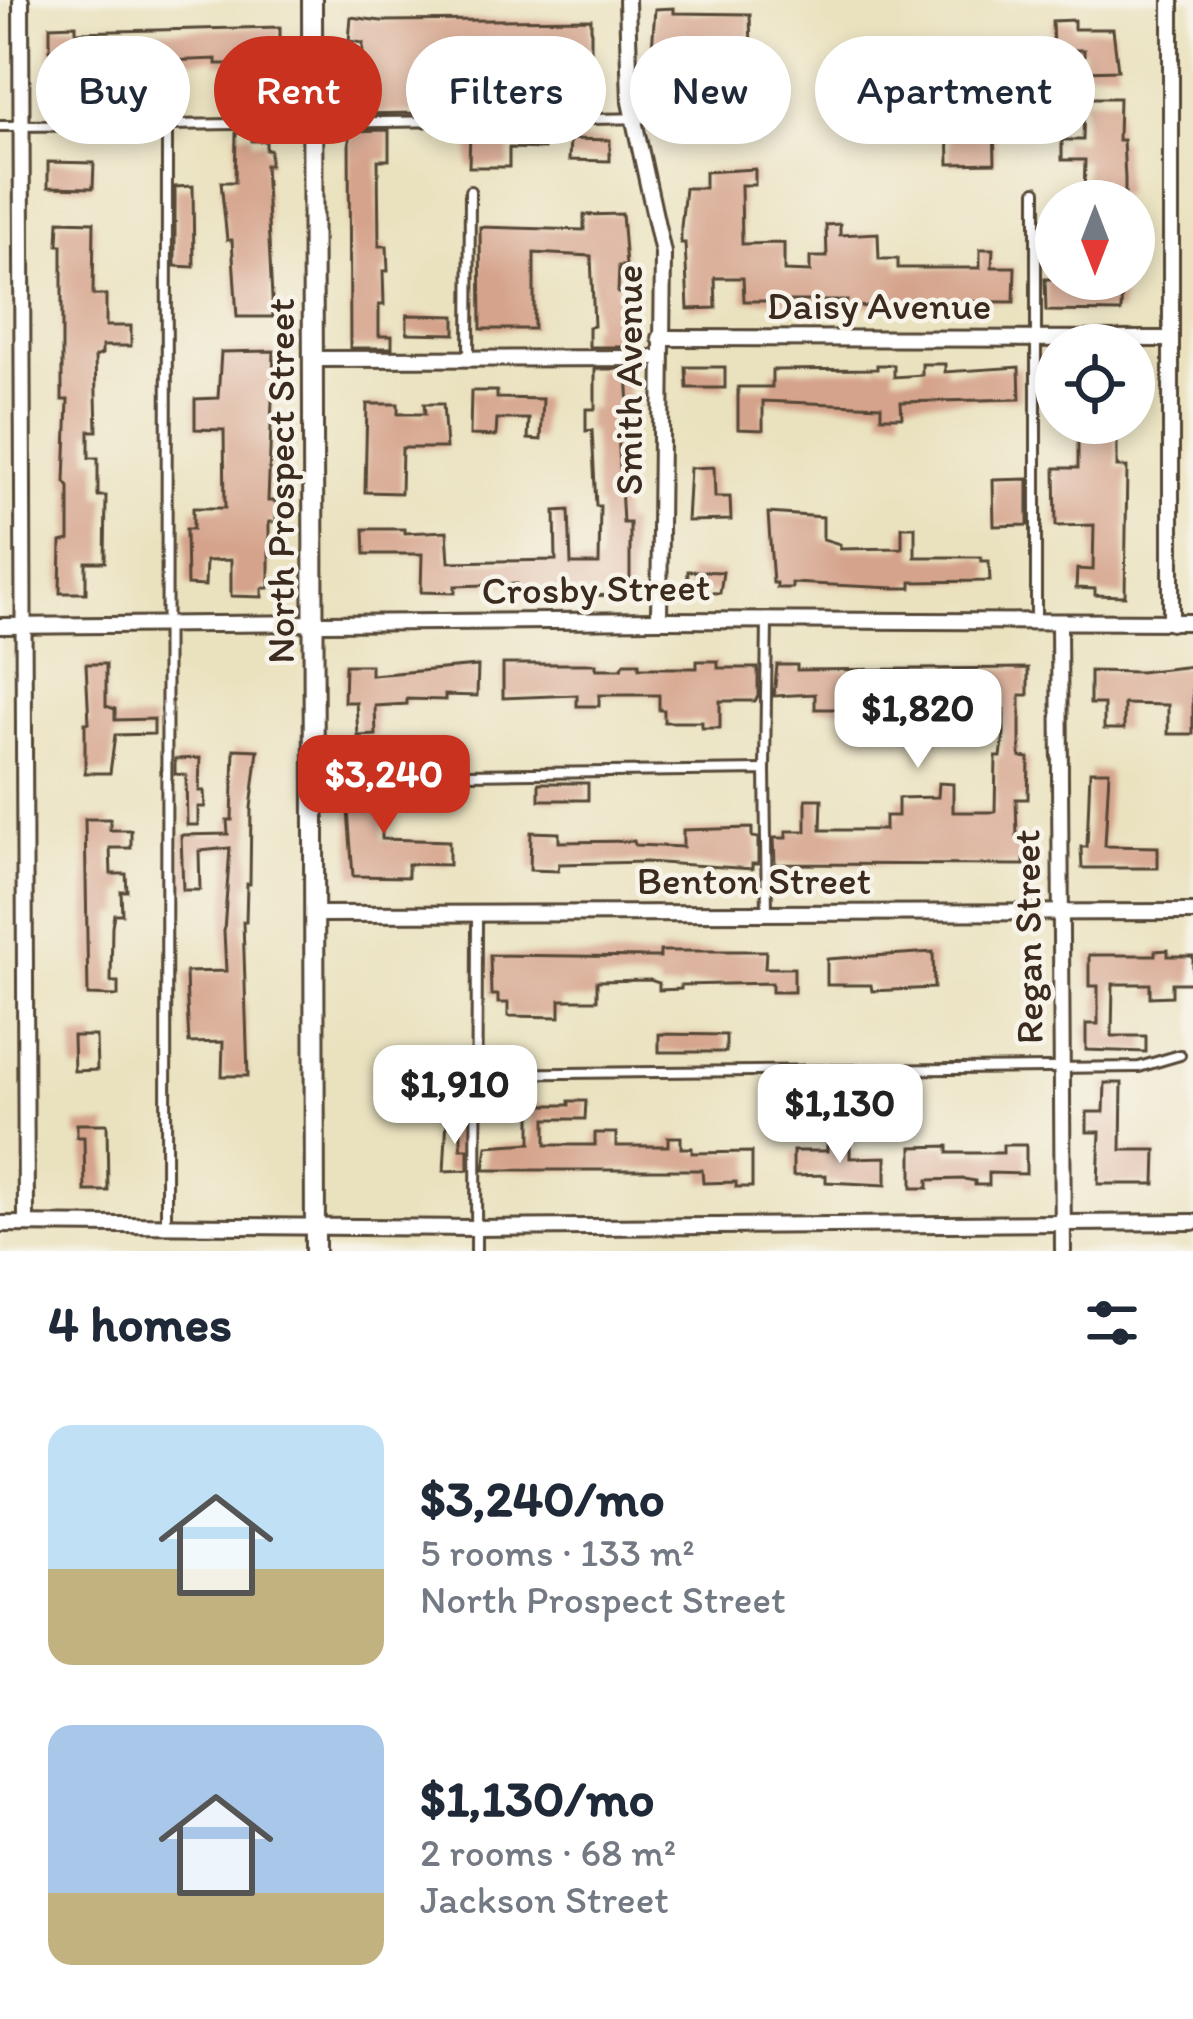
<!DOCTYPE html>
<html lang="en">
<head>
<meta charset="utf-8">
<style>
  body { margin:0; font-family:Itim,sans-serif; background:#f6f6f7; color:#1f2937; height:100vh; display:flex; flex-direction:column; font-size:45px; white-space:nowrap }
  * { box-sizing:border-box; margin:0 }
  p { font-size:39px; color:#747a83 }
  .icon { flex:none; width:66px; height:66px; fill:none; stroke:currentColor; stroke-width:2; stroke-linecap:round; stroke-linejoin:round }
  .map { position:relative; height:1251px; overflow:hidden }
  .drawer { display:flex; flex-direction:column; background:#fff; flex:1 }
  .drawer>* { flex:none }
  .banner { position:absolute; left:36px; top:36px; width:1122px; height:108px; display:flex; gap:24px }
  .needle { width:78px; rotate:180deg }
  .controls { position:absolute; left:1035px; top:180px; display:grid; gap:24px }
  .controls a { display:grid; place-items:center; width:120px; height:120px; border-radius:50%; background:#fff; box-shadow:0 6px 18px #0003; font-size:60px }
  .price { position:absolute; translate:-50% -102px; padding:0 27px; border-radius:24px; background:#fff; color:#222; font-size:39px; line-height:78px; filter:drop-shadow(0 3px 6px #0008) }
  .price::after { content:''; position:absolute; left:50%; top:72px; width:36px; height:27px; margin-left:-18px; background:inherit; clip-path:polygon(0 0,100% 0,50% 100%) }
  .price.on { background:#c8321e; color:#fff }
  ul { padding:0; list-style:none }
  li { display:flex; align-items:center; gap:36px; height:300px; padding:0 48px }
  li span { display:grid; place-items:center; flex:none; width:336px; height:240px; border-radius:24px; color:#555 }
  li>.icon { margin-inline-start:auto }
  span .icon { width:144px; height:144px; fill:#fffc; stroke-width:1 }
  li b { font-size:51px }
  h2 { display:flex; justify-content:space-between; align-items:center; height:144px; padding:0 48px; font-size:51px }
  .chip { padding:0 42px; border-radius:54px; background:#fff; box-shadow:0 6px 18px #0003; font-size:42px; line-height:108px }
  .chip.on { background:#c8321e; color:#fff }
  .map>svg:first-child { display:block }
</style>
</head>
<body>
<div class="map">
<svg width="1193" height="1251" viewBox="0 0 1193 1251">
  <rect width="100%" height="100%" fill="#f7f3e8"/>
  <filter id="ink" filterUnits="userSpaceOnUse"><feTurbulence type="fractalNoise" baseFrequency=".00833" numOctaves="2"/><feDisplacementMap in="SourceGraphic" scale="24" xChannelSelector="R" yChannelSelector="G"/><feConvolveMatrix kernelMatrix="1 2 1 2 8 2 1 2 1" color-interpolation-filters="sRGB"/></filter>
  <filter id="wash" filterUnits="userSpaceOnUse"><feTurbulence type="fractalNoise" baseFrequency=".004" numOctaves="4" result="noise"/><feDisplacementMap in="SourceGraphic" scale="48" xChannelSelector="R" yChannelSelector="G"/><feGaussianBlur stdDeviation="2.7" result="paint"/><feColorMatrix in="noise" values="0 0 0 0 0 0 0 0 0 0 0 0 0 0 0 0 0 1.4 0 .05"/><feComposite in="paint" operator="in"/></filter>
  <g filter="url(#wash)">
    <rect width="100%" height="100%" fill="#eae2bf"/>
    <g id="blocks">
      <g fill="#d5a38b">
        <path d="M674,8V13L750,14L751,51L728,52V43H674V50H652L655,9Z"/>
        <path d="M351,17L381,21L591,19V73H597V89H590V101H566L565,45H527V54L450,51L449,65L420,64V90H441L440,107L420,106V113L349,114L345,112L346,92H362L363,43L349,41Z"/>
        <path d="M1074,20V29H1113L1118,70L1084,71V50H1053L1052,21Z"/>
        <path d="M76,25V32L280,27V42H273L274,71H243V64H216V59L142,62L143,58H130V53L77,55V70L50,71V26Z"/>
        <path d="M1027,75L1028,120L994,121L995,163L949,164L947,77Z"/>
        <path d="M707,95H762L761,111L707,109Z"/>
        <path d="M1084,98H1119L1118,140H1123L1125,179V194H1118V201H1084L1085,160H1062V140H1083Z"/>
        <path d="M544,128V149L509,148V167H469L470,129Z"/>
        <path d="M389,130V160H378L379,246H387L388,271H383L384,305H379V336H392V348H350L349,131Z"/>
        <path d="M236,133L252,134V141H266V150H270V165H265L273,317H237L232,240H227L221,182H235Z"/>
        <path d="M570,139L610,140V161L569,160Z"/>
        <path d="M48,162L94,163L93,188L48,187Z"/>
        <path d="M755,169V185H741L742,244L784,243V271L810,272V257H827L826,225L840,224V235L878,233L879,259H898V268H980V249H993L992,267H1015L1014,302L907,301V306L879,307L846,306L847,301H744L743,278H715L716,308L688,309L685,243H681V227L685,188H705V172Z"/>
        <path d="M193,186L194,267L175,266V187Z"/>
        <path d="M622,214L626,266H619L618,293H625L624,326H629L630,347H589V327L594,326L591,256L534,253V329H481L480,227L584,230V215Z"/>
        <path d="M59,221L94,222L93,295H106V326H131V346H102V354L95,357L97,431H89V458H98V496H106L105,562H86V593H60L61,542L69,540V487L65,482L68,400H62V245H58Z"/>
        <path d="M1045,279H1122L1121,312L1046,311Z"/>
        <path d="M407,315L455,316V334L407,333Z"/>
        <path d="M274,351L268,501H276V522H269V588H262V597L231,596V560L206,561L205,586L187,585L186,529H193V508H225L224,430L195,429V399L218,398L221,352Z"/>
        <path d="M922,364H945V372L1019,367L1020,399L901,402L902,417H881V406L763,401V430L738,429V387H772V370L877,369V365H894V377L922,375Z"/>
        <path d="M686,367H725V388H687Z"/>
        <path d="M595,369H627L630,429L618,430L623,523H630V596L524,594V588H516V584L455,586V593L421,592L422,554H365L364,529H405V533L447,531L449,562L556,560L555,511L569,510L571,564H599L600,506H596L592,430L586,431V409H595Z"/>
        <path d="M471,391H497V398L543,399L541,440L528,439L529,419H497L496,436L470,435Z"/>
        <path d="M367,404H398V414H425L424,404H443L446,448H402L401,493L365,492Z"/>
        <path d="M1091,423H1117V467H1127L1125,596L1095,595V589L1076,588L1077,569L1093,570L1094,525L1056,526L1055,468H1078V437H1091Z"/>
        <path d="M714,467L715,497H730L731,520L687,521L690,468Z"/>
        <path d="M1028,479V525L994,526L993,480Z"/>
        <path d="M768,513L823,517V539L840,544V549L902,548V527H915V557H981V561H989L990,581L911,582V588H894L792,583V588H777V583H773Z"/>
        <path d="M688,571L723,572L720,593L687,592Z"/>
        <path d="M697,661H718V668H758V696L755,701H720V728H702V722H664V710H659V695H599V706H577V695L503,698V664H596V669H621L625,663H639V668H697Z"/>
        <path d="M86,664H106V706L115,709V720L154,719V734L115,735L110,773H85V723H89Z"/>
        <path d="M345,665H371V675L478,666L477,696L445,695V700L407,699V704L375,706L376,735L358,736L356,702H344Z"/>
        <path d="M777,665H797V670L1028,668V695H1020V757L1029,758L1028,799H1016L1017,836H1025L1024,865L775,864L774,838H786V831H806V799H822L821,830H885V816H898V798L938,797L939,783L953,784V812H995L996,757H1001L1004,735V709L918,710V714H904V709H874V716H849V709H815V694L774,696Z"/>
        <path d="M1193,666V734H1168V705L1124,704V729H1104V704H1090V671L1140,672Z"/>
        <path d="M234,749L258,750L251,808L250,884H247L246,922H243L248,1076H222L223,1042L189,1043L187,1003L186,972L226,971L224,931L230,848L199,851L200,890H183L181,835L228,834L227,820H232Z"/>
        <path d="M200,758L199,791H204L205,807H198V825H187L186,775L175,774V759Z"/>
        <path d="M1090,771H1109L1105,846L1158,847V868H1082L1081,847H1087Z"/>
        <rect x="539" y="783" width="49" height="17"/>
        <path d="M346,784H392L393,807L382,808V839L449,841V865L408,864V877L353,876Z"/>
        <path d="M85,819H110V830H131V848H110L111,874H126L127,891H121L122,914H114L112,926L111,982H118V996L88,995Z"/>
        <path d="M752,828V837L758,838V864H752V869L646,862L559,864L558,871L530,870L531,832L559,833V842L634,841L635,845L683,847V830Z"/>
        <path d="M1168,950V956H1193V983H1172V996L1150,997V984H1113L1112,1036H1146V1052L1086,1050V1024H1098V986H1089V955H1155V951Z"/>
        <path d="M660,951H766L765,968H794V992H772V983L681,985V989L659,990V983L650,980L597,981V1000H560V1017L508,1016V1003H498V995H491L490,955L650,957H660Z"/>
        <path d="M933,952L934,988L872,991L871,985H827V959Z"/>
        <path d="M659,1034L726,1035V1052H659Z"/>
        <path d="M73,1036H96L97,1070L74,1071Z"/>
        <path d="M790,1079L834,1082V1099L790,1100Z"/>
        <path d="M1105,1083H1122L1121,1150H1156L1155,1184H1098L1100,1132H1087V1112H1104Z"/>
        <path d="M569,1101H586L585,1119H546V1145H595V1133H616V1146H668V1137H681V1148H692V1153L752,1152V1187H736V1182L703,1183L702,1170H484L487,1146L531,1143V1105H569Z"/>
        <path d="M461,1117V1149H468V1170L444,1171L447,1118Z"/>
        <path d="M77,1124H107L108,1191H85L84,1137H77Z"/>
        <path d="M827,1145L850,1146V1158L886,1157V1185L826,1182V1175L793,1176V1151H827Z"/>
        <path d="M1003,1145H1026V1174L989,1173V1185H975V1181L964,1179L928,1180V1188H912V1147L948,1146V1153H1003Z"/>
      </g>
    </g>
  </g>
  <g filter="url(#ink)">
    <use href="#blocks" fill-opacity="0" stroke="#554636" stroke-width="3"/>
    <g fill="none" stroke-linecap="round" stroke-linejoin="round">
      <defs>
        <g id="service">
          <path d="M167,125L731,117"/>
          <path d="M0,126L167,125L166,1224"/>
          <path d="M1036,191V620"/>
          <path d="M469,357L470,191"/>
          <path d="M765,770L767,621"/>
          <path d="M314,776L765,770L767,913"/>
          <path d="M476,1074L1139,1067L1180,1055"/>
          <path d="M476,1251L477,914"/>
        </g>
        <g id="minor">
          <path d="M21,0L26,1224"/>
          <path d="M627,0L630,102L663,253L659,620"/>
          <path d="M1171,0V623"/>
          <path d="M660,338L1170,339"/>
          <path d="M314,359L660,358"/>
          <path d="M1059,623L1063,1251"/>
          <path d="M0,626L659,620L1193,622"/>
          <path d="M314,914L1193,912"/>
          <path d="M0,1224L476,1228L1193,1222"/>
        </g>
        <path id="tertiary" d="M312,0L315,1251"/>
      </defs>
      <use href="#service" stroke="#554636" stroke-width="14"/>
      <use href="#minor" stroke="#554636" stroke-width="20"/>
      <use href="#tertiary" stroke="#554636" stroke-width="24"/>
      <use href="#service" stroke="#fff" stroke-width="8"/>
      <use href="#minor" stroke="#fff" stroke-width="14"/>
      <use href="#tertiary" stroke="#fff" stroke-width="18"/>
    </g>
  </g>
  <g text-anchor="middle" stroke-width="9" stroke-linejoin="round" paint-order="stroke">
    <g font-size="39" fill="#3b2a1e" stroke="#f7f3e8">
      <text x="879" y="319">Daisy Avenue</text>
      <text transform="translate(628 380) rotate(-90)" y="14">Smith Avenue</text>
      <text transform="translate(280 481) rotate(-90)" y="14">North Prospect Street</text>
      <text transform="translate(596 588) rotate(-1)" y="14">Crosby Street</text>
      <text x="754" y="894">Benton Street</text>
      <text transform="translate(1027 937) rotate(-91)" y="14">Regan Street</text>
    </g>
  </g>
</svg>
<div class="controls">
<a><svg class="needle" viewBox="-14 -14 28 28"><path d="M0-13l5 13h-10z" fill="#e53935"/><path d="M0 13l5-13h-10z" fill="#747a83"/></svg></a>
<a><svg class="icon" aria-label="locate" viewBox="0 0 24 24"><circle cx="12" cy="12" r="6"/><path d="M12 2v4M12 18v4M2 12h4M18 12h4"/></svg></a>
</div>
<b class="price" style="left:918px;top:771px">$1,820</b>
<b class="price on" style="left:384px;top:837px">$3,240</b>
<b class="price" style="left:455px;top:1147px">$1,910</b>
<b class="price" style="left:840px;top:1166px">$1,130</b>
<div class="banner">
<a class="chip">Buy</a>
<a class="chip on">Rent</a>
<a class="chip">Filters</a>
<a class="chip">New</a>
<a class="chip">Apartment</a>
</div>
</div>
<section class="drawer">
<h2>4 homes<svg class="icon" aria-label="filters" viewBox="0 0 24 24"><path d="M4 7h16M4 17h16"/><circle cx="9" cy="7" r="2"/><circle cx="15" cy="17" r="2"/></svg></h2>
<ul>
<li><span style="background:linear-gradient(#bfe0f5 60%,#c2b280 0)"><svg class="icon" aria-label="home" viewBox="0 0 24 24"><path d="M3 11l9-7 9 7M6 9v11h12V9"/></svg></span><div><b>$3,240/mo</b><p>5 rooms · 133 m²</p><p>North Prospect Street</p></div></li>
<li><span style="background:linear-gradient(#a9c7e8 70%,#c2b280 0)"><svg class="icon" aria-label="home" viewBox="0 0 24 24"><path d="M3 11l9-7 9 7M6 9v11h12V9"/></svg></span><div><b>$1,130/mo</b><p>2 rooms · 68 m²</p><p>Jackson Street</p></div></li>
</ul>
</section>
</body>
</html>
